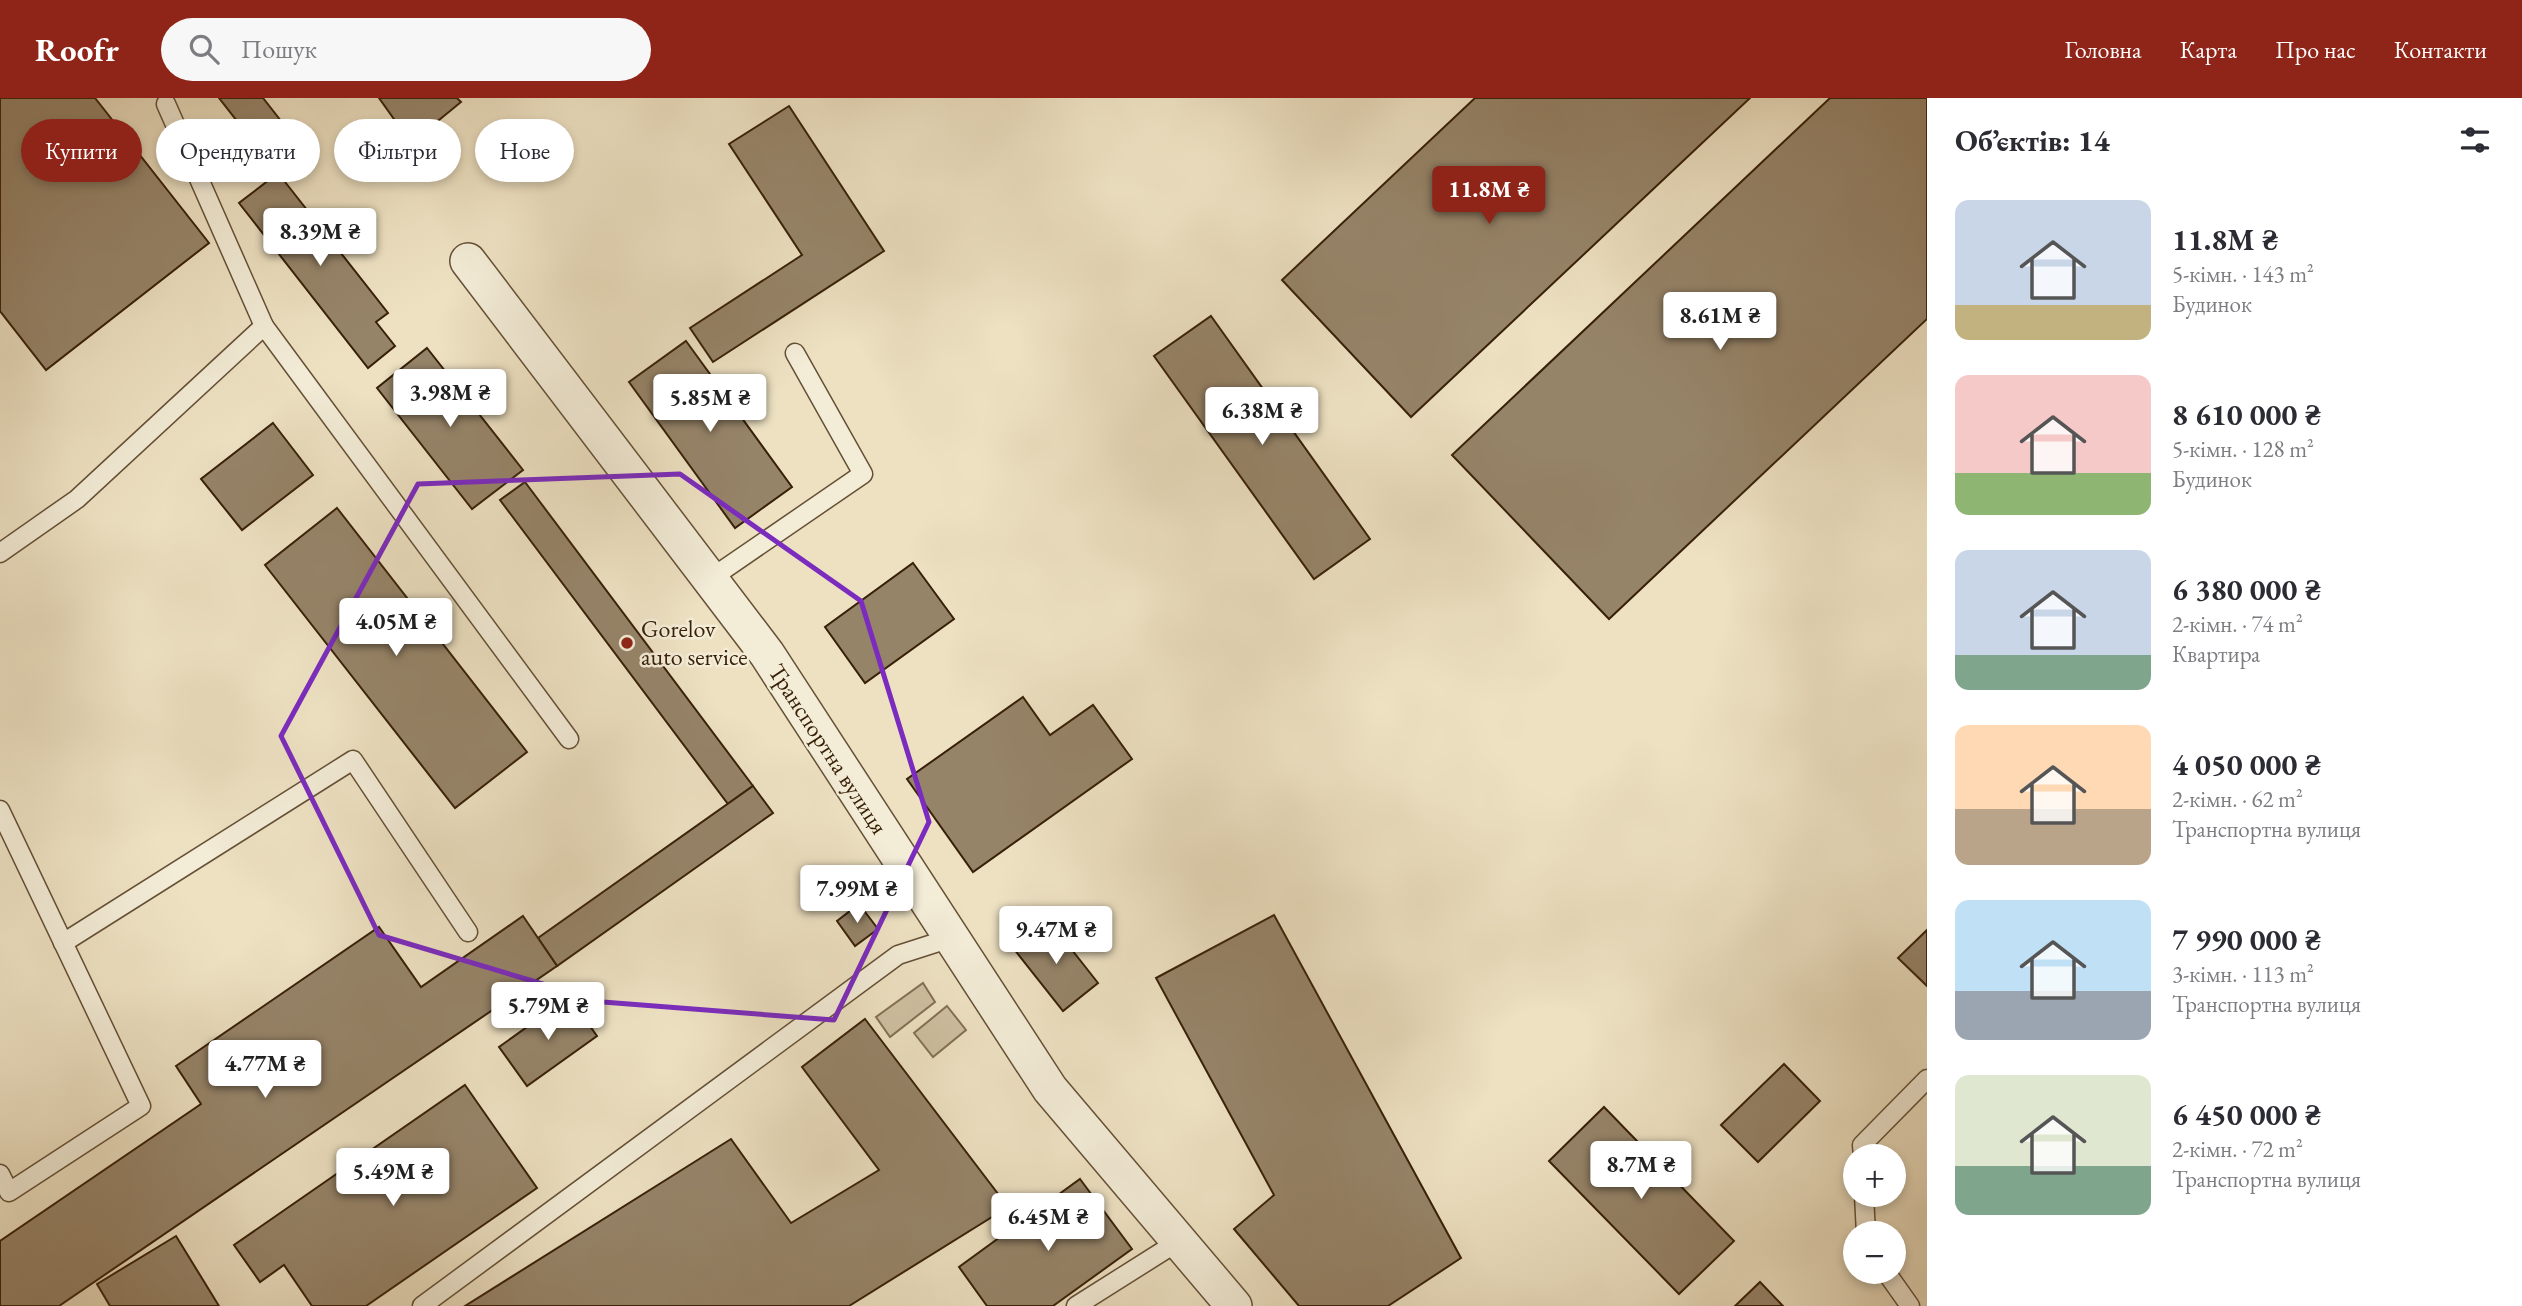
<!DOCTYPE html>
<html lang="uk">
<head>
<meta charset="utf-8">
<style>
  body { margin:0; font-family:"EB Garamond",serif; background:#f7f7f7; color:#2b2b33; height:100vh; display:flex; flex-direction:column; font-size:26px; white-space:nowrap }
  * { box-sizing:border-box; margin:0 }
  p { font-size:23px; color:#7c7c81 }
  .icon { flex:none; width:38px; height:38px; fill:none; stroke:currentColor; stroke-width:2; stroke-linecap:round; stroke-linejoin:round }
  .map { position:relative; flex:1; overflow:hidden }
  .details { display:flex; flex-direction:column; background:#fff; width:595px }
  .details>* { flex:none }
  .top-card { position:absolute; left:21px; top:21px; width:665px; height:63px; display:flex; gap:14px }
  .fabs { position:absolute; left:1843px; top:1046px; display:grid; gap:14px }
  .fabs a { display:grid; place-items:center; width:63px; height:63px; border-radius:50%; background:#fff; box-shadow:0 4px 10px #0003; font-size:35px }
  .price { position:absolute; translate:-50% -60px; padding:0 16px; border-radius:7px; background:#fff; color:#222; font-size:23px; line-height:46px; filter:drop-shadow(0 2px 4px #0008) }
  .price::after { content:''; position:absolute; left:50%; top:42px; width:21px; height:16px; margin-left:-10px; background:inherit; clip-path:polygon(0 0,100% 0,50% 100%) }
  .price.current { background:#8f2418; color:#fff }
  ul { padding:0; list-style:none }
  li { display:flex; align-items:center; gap:21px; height:175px; padding:0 28px }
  li span { display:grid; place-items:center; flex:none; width:196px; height:140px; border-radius:14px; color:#555 }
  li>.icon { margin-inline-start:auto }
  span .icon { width:84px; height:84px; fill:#fffc; stroke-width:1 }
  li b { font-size:30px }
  h2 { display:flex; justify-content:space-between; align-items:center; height:84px; padding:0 28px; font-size:30px }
  .chip { padding:0 24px; border-radius:32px; background:#fff; box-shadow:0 4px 10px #0003; font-size:24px; line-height:63px }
  .chip.current { background:#8f2418; color:#fff }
  header { display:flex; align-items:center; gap:42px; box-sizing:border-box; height:98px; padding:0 35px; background:#8f2418; color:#fff }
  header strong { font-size:33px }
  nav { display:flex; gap:38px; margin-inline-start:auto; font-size:24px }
  .search { width:490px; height:63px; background:#f7f7f7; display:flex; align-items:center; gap:18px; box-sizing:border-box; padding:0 24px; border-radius:38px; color:#7c7c81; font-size:26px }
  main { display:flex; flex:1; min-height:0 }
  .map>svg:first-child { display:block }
</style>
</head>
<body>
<header>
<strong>Roofr</strong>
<div class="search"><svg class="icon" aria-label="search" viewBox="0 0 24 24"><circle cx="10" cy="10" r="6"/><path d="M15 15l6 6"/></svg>Пошук</div>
<nav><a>Головна</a><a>Карта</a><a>Про нас</a><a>Контакти</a></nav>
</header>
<main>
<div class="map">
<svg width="1927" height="1208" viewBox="0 0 1927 1208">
  <rect width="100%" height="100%" fill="#ede1c2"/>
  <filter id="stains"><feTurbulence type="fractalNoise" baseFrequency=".00286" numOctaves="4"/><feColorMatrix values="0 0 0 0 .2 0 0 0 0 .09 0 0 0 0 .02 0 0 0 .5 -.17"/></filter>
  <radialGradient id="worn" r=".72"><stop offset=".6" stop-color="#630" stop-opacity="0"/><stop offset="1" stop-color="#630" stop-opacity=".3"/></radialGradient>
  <g fill="#cec0a2" stroke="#837055" stroke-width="2">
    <path d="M923,885L935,904L890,939L876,919Z"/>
    <path d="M947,908L966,932L933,959L914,935Z"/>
  </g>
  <g fill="#968469" stroke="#382008" stroke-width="2">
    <path d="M0,0H95L209,145L46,272L0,213Z"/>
    <path d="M219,0H263L303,51L276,73Z"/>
    <path d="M379,0H457L461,4L411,45Z"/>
    <path d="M1475,0H1750L1411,319L1282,182Z"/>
    <path d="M1830,0H1927V221L1609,521L1452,357Z"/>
    <path d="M789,8L884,153L713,264L690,230L802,157L729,46Z"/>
    <path d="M278,75L388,215L376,224L395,248L368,270L239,105Z"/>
    <path d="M1211,218L1370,441L1314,481L1154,258Z"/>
    <path d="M686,243L792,389L735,430L629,284Z"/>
    <path d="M427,250L523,372L472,411L377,290Z"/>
    <path d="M273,325L313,377L242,432L201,381Z"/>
    <path d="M525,384L753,688L728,706L500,402Z"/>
    <path d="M337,410L527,654L455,710L265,467Z"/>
    <path d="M913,465L954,521L865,585L825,529Z"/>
    <path d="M1023,599L1050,637L1093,607L1132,661L973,774L907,681Z"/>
    <path d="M753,688L773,715L557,868L538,840Z"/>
    <path d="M859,806L878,831L855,848L837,823Z"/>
    <path d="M1274,817L1461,1160L1388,1208H1299L1234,1131L1274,1097L1156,880Z"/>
    <path d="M523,818L557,868L59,1208H0V1143L201,1006L176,968L379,829L421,889Z"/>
    <path d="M1050,824L1098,885L1063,913L1014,851Z"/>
    <path d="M1927,832V888L1898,860Z"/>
    <path d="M569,899L597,938L527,988L499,949Z"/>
    <path d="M865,921L1008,1109L849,1208H465L731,1041L791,1125L879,1072L802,969Z"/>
    <path d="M1784,966L1820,1003L1758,1064L1721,1027Z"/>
    <path d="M465,987L537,1090L366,1208H312L284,1167L260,1184L234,1147Z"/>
    <path d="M1604,1009L1734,1143L1679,1196L1549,1063Z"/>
    <path d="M1080,1081L1132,1151L1053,1208H987L959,1169Z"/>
    <path d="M176,1138L219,1208H110L97,1186Z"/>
    <path d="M1760,1184L1783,1208H1735Z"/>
  </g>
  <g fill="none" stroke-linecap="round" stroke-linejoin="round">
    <defs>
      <g id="lane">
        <path d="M166,6L264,228"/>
        <path d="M0,455L77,401L264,228L569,641"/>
        <path d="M710,481L863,376L795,255"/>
        <path d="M0,712L141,1008L9,1094L0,1076"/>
        <path d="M63,845L353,662L468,834"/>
        <path d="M1863,1059L1862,1047L1927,981"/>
        <path d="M1864,1097L1866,1136"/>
        <path d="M1886,1174L1910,1208"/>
        <path d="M422,1208L898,857L951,840"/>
        <path d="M1076,1208L1179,1143"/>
      </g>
      <path id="street" d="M468,163L767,556L1050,991L1234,1208"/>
    </defs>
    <use href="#lane" stroke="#655036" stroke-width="21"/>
    <use href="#street" stroke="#655036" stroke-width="38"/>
    <use href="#lane" stroke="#f3ecd7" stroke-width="18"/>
    <use href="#street" stroke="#f3ecd7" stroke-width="35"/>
  </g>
  <path fill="none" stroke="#7b2cbf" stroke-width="5" stroke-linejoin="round" d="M680,376L861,503L929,724L834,922L603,904L379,837L281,638L418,386Z"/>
  <circle fill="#8f2418" stroke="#f3ecd7" stroke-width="2.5" cx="627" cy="545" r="7"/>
  <g text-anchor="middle" stroke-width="5" stroke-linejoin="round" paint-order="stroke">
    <g font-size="24" fill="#382008" stroke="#f3ecd7" text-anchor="start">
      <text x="641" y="539">Gorelov<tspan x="641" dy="28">auto service</tspan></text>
    </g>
    <g font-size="24" fill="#382008" stroke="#f3ecd7">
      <text transform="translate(828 651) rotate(57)" y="8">Транспортна вулиця</text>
    </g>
  </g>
  <rect width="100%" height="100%" filter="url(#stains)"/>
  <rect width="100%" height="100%" fill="url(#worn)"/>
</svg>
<div class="fabs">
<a>+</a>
<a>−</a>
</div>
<b class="price current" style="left:1489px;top:128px">11.8M ₴</b>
<b class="price" style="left:320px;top:170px">8.39M ₴</b>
<b class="price" style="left:1720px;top:254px">8.61M ₴</b>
<b class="price" style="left:450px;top:331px">3.98M ₴</b>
<b class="price" style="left:710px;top:336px">5.85M ₴</b>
<b class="price" style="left:1262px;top:349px">6.38M ₴</b>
<b class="price" style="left:396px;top:560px">4.05M ₴</b>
<b class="price" style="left:857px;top:827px">7.99M ₴</b>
<b class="price" style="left:1056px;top:868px">9.47M ₴</b>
<b class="price" style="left:548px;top:944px">5.79M ₴</b>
<b class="price" style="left:265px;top:1002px">4.77M ₴</b>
<b class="price" style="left:1641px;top:1103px">8.7M ₴</b>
<b class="price" style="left:393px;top:1110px">5.49M ₴</b>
<b class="price" style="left:1048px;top:1155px">6.45M ₴</b>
<div class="top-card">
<a class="chip current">Купити</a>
<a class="chip">Орендувати</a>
<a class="chip">Фільтри</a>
<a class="chip">Нове</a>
</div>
</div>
<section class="details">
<h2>Об’єктів: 14<svg class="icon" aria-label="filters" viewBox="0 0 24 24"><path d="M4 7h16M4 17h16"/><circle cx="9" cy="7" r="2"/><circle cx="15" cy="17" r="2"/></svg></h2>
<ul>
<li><span style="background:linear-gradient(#c9d6e8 75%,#c2b280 0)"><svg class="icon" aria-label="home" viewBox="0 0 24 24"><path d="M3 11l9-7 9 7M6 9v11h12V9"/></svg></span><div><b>11.8M ₴</b><p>5-кімн. · 143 m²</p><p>Будинок</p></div></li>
<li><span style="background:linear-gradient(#f6c9c9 70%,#8fb573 0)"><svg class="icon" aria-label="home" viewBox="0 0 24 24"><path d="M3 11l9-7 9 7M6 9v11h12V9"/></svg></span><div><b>8 610 000 ₴</b><p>5-кімн. · 128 m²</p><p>Будинок</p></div></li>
<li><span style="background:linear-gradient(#c9d6e8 75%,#7fa58c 0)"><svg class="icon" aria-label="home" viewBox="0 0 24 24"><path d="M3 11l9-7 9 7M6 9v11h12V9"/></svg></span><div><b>6 380 000 ₴</b><p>2-кімн. · 74 m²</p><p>Квартира</p></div></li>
<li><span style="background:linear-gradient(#ffd9b3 60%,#b9a48a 0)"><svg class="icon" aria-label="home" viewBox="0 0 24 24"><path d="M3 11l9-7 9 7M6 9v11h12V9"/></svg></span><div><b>4 050 000 ₴</b><p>2-кімн. · 62 m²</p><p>Транспортна вулиця</p></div></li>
<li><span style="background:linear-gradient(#bfe0f5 65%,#9aa5b1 0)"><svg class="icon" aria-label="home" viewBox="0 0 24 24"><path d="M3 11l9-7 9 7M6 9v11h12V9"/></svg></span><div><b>7 990 000 ₴</b><p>3-кімн. · 113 m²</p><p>Транспортна вулиця</p></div></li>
<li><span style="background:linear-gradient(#dfe7d0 65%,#7fa58c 0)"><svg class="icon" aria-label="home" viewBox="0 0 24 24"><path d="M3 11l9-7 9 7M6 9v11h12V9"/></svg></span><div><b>6 450 000 ₴</b><p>2-кімн. · 72 m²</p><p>Транспортна вулиця</p></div></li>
</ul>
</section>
</main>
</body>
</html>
